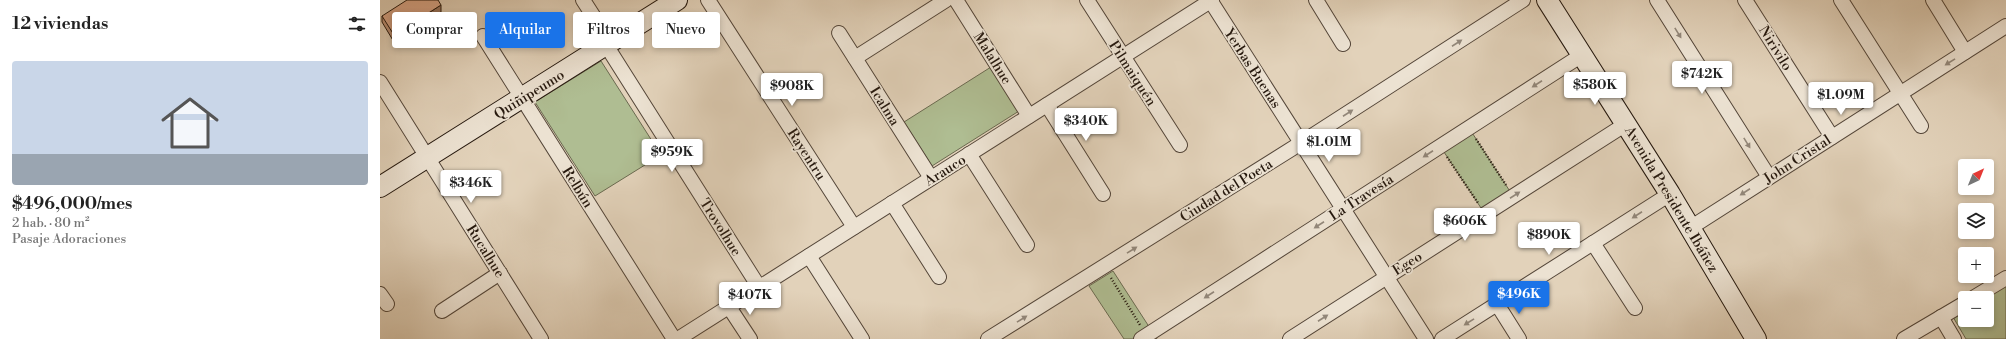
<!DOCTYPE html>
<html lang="es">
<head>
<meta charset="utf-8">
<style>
  body { margin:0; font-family:"Libre Bodoni",serif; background:#f6f6f6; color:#222; height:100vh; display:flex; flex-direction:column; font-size:15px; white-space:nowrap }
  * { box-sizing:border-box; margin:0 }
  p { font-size:13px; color:#767676 }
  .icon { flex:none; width:22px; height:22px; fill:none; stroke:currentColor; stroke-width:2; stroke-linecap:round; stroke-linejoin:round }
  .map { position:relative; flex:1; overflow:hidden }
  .panel { display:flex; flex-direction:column; background:#fff; width:380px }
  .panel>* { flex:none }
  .top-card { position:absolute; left:12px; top:12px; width:380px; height:36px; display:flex; gap:8px }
  .needle { width:26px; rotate:43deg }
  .controls { position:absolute; left:1578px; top:159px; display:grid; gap:8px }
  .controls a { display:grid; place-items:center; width:36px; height:36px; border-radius:4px; background:#fff; box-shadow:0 2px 6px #0003; font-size:20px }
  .price { position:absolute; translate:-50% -34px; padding:0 9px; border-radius:4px; background:#fff; color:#222; font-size:13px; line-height:26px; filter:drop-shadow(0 1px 2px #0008) }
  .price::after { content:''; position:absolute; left:50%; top:24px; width:12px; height:9px; margin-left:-6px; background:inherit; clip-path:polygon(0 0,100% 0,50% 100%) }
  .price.selected { background:#1a73e8; color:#fff }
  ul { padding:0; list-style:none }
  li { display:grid; align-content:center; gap:8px; height:212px; padding:0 12px }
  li+li { border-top:1px solid #e0e0e0 }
  li span { display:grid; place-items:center; height:124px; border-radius:4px; color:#555 }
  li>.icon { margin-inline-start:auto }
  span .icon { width:72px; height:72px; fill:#fffc; stroke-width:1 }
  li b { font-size:17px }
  h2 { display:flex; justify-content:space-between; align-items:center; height:48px; padding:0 12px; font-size:17px }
  .pill { padding:0 14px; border-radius:4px; background:#fff; box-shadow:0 2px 6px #0003; font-size:14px; line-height:36px }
  .pill.selected { background:#1a73e8; color:#fff }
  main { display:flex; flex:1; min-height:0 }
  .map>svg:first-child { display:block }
</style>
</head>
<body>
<main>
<section class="panel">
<h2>12 viviendas<svg class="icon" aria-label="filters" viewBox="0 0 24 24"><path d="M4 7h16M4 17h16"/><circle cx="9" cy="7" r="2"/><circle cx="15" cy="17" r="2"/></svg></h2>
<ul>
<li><span style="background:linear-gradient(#c9d6e8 75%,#9aa5b1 0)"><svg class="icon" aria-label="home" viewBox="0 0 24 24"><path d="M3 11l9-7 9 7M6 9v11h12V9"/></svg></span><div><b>$496,000/mes</b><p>2 hab. · 80 m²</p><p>Pasaje Adoraciones</p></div></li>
</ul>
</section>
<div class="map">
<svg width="1626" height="339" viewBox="0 0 1626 339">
  <rect width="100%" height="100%" fill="#e2d2ba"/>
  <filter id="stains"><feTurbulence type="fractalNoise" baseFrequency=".005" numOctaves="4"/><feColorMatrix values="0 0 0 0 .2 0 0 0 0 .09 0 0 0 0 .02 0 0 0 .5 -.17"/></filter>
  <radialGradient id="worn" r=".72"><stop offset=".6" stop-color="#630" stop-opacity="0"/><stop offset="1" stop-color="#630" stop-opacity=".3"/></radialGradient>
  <g fill="#afbd92" stroke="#6a6a50">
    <path d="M221,61L281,155L215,196L155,102Z"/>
    <path d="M611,67L639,111L552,166L524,122Z"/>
    <path d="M1089,128L1133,196L1105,214L1060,146Z"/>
    <path d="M733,271L777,339H744L709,286Z"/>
    <path d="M1626,285V339H1586L1573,317L1585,310V320H1607V298H1604Z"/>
  </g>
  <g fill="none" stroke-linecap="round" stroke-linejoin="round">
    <defs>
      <g id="street">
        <path d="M203,0L230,42"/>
        <path d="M328,0L474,227"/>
        <path d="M576,0L649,116"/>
        <path d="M707,0L800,145"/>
        <path d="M830,0L1046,339"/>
        <path d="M936,0L963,44"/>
        <path d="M1277,0L1389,177"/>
        <path d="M1365,0L1452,137"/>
        <path d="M1461,0L1541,126"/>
        <path d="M1553,0L1585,52"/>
        <path d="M459,33L551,178"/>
        <path d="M103,36L294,339"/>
        <path d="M226,45L379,287"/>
        <path d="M475,58L566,0"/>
        <path d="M0,82L161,339"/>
        <path d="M667,105L723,194"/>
        <path d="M589,154L647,245"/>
        <path d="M512,203L559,277"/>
        <path d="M1310,228L1626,26"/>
        <path d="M1213,243L1255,308"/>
        <path d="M429,256L482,339"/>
        <path d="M0,294L7,304"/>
        <path d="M1593,298L1626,278"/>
        <path d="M1117,304L1139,339"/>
        <path d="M349,307L370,339"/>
        <path d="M62,311L120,273"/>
        <path d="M1561,317L1574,339"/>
        <path d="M298,339L832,0"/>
        <path d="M608,339L921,143L1143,0"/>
        <path d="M761,339L1202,55"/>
        <path d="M910,339L1246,124"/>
        <path d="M1062,339L1290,194"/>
        <path d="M1524,339L1585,303"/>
      </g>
      <g id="secondary">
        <path d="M1167,0L1290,194L1376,339"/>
        <path d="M0,187L297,0"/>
      </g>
    </defs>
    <use href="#street" stroke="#544639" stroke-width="16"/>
    <use href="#secondary" stroke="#25180e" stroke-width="22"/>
    <g stroke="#25180e" stroke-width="2.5" stroke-dasharray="1 2" stroke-linecap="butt">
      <path d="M1096,139L1126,185"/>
      <path d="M1067,157L1098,203"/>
      <path d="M731,278L760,325"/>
    </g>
    <use href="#street" stroke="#ece2d2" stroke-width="14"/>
    <use href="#secondary" stroke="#ece2d2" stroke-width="20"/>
  </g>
  <path fill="#bb9076" stroke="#25180e" d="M61,12L14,42L2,22V16Z"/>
  <path fill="#997560" stroke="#25180e" d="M61,5V12L14,42V35Z"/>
  <path fill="#daa789" stroke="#25180e" d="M27,0H58L61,5L14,35L2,16Z"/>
  <defs><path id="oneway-solid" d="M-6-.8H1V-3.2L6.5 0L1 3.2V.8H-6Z"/></defs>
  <g fill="#92877a">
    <use href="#oneway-solid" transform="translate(1298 33) rotate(58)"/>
    <use href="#oneway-solid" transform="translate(1077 43) rotate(-33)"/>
    <use href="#oneway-solid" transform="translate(1570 62) rotate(148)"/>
    <use href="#oneway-solid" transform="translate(1157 84) rotate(147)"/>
    <use href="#oneway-solid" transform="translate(968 113) rotate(-33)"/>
    <use href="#oneway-solid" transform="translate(1367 143) rotate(58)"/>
    <use href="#oneway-solid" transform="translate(1048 154) rotate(147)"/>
    <use href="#oneway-solid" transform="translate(1365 192) rotate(147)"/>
    <use href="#oneway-solid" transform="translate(1135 195) rotate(-33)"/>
    <use href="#oneway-solid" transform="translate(1257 215) rotate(147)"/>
    <use href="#oneway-solid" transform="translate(939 225) rotate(147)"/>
    <use href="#oneway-solid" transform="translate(752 250) rotate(-32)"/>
    <use href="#oneway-solid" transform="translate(829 295) rotate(147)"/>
    <use href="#oneway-solid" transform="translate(943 318) rotate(-33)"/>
    <use href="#oneway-solid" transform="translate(642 319) rotate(-32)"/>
    <use href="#oneway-solid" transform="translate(1089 322) rotate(148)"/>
  </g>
  <g text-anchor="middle" stroke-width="3.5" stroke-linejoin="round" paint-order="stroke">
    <g font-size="14" fill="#25180e" stroke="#ece2d2">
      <text transform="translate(1396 48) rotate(58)" y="5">Nirivilo</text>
      <text transform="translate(613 58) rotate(58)" y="5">Malalhue</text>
      <text transform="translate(873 68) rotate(57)" y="5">Yerbas Buenas</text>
      <text transform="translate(753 73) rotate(57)" y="5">Pilmaiquén</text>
      <text transform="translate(149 94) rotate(-32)" y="5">Quiñipeumo</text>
      <text transform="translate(505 106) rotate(58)" y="5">Icalma</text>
      <text transform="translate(427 154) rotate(57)" y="5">Rayentru</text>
      <text transform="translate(1417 159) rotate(-33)" y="5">John Cristal</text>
      <text transform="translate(565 170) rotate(-32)" y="5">Arauco</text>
      <text transform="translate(198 187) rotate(58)" y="5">Relbún</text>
      <text transform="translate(846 190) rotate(-32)" y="5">Ciudad del Poeta</text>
      <text transform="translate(981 197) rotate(-33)" y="5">La Travesía</text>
      <text transform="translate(1292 199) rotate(59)" y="5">Avenida Presidente Ibáñez</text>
      <text transform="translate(341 227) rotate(58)" y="5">Trovolhue</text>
      <text transform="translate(106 251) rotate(58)" y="5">Rucalhue</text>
      <text transform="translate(1027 263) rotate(-32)" y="5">Egeo</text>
    </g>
  </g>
  <rect width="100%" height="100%" filter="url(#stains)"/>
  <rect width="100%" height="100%" fill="url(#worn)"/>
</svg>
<div class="controls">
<a><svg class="needle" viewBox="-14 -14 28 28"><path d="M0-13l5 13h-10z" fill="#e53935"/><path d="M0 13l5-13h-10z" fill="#767676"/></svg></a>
<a><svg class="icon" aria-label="layers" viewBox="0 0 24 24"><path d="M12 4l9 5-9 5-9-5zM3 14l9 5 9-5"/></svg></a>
<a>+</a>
<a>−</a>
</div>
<b class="price" style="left:1322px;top:95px">$742K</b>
<b class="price" style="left:1215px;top:106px">$580K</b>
<b class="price" style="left:412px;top:107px">$908K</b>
<b class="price" style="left:1461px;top:116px">$1.09M</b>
<b class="price" style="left:706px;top:142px">$340K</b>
<b class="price" style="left:949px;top:163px">$1.01M</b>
<b class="price" style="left:292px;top:173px">$959K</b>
<b class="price" style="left:91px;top:204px">$346K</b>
<b class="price" style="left:1085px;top:242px">$606K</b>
<b class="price" style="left:1169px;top:256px">$890K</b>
<b class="price selected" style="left:1139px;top:315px">$496K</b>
<b class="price" style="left:370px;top:316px">$407K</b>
<div class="top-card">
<a class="pill">Comprar</a>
<a class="pill selected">Alquilar</a>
<a class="pill">Filtros</a>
<a class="pill">Nuevo</a>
</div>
</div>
</main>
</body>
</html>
